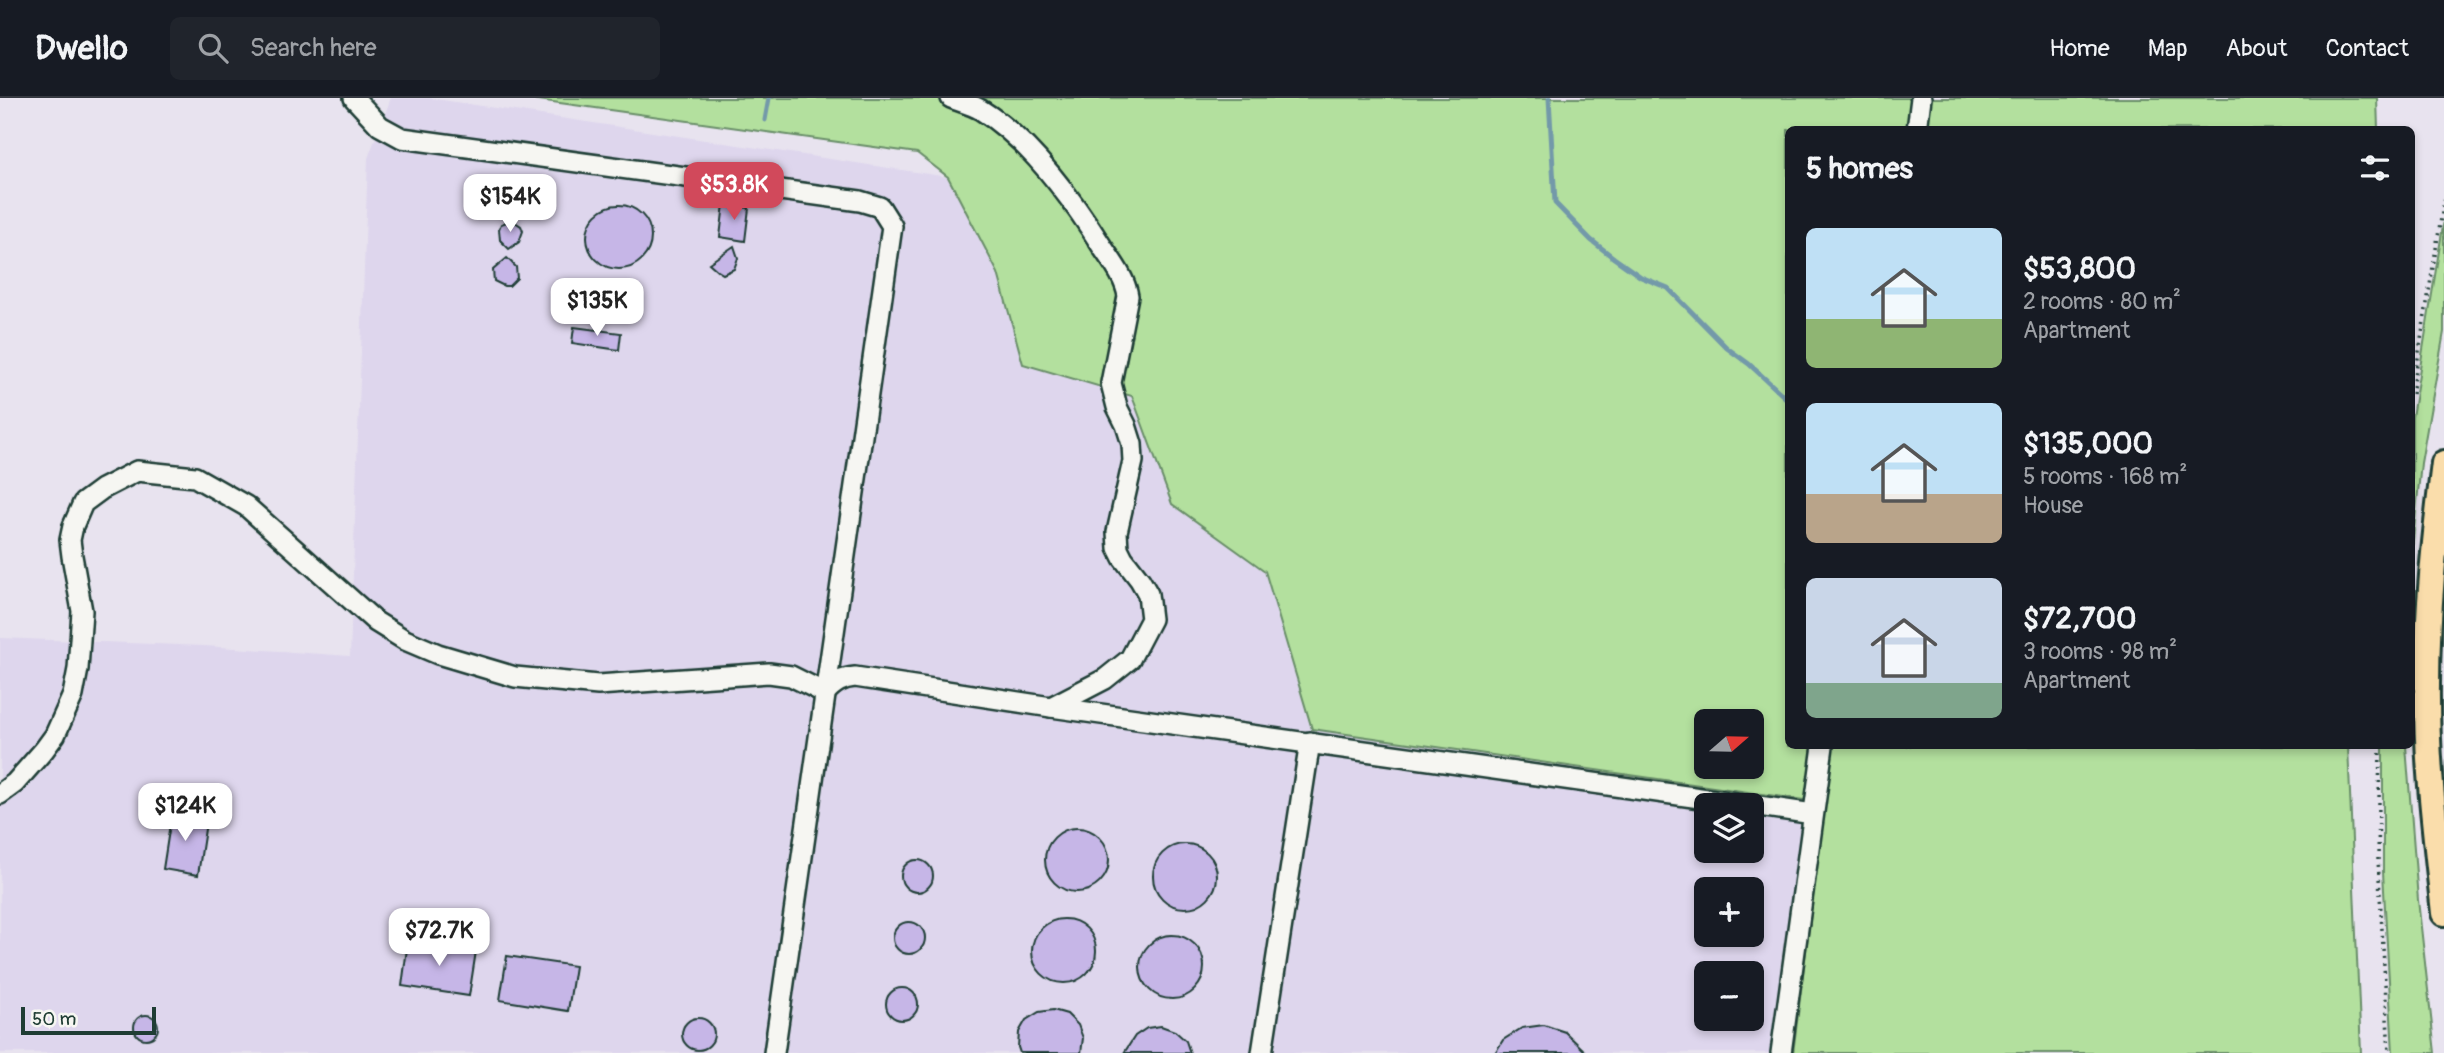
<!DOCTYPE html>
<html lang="en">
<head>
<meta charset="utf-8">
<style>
  body { margin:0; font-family:Pangolin,sans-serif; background:#20242c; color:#f1f3f6; height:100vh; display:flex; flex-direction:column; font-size:26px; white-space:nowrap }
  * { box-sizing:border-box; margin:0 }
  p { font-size:23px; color:#9ea1a6 }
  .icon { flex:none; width:38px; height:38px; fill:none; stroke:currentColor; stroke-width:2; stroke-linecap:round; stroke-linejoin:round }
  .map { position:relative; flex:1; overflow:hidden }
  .details { position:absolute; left:1785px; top:28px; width:630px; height:623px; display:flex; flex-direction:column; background:#171b24; border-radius:10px; box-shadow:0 4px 10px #0003 }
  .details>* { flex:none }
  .needle { width:46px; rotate:70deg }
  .buttons { position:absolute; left:1694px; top:611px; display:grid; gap:14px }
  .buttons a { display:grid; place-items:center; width:70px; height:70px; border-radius:10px; background:#171b24; box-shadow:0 4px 10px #0003; font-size:35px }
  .scale { position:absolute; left:21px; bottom:18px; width:135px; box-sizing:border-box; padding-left:7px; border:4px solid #1f3d34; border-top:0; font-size:19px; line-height:24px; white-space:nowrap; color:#1f3d34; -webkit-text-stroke:5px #f6f6f2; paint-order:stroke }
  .price { position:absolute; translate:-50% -60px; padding:0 16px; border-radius:14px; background:#fff; color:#222; font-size:23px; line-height:46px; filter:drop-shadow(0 2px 4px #0008) }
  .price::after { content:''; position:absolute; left:50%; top:42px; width:21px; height:16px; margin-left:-10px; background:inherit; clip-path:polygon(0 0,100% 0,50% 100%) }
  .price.current { background:#d1495b; color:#fff }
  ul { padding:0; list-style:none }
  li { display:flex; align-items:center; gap:21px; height:175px; padding:0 21px }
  li span { display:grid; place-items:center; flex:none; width:196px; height:140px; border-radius:10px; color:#555 }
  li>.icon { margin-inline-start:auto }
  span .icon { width:84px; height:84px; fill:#fffc; stroke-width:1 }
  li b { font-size:30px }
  h2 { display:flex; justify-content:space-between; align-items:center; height:84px; padding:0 21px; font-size:30px }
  header { display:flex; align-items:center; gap:42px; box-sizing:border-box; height:98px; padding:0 35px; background:#171b24; border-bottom:2px solid #363941 }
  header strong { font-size:33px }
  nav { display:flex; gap:38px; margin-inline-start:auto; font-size:24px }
  .search { width:490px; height:63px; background:#20242c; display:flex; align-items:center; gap:18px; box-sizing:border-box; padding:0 24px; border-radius:10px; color:#9ea1a6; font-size:26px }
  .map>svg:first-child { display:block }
</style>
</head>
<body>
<header>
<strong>Dwello</strong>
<div class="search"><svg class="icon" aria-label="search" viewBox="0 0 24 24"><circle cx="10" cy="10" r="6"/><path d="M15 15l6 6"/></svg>Search here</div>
<nav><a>Home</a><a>Map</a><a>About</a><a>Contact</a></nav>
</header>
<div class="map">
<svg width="2444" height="955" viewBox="0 0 2444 955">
  <rect width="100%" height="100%" fill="#e8e3ef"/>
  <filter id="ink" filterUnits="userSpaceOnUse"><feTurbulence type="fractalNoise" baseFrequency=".0143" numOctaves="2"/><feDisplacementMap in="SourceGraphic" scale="14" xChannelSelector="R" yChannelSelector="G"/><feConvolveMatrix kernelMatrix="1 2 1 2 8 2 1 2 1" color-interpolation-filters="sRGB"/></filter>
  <g filter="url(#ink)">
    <path fill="#ded6ed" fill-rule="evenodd" d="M391,0H429L948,79L998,175L1023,266L1132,298L1172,406L1265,473L1312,631L1825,705L1793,955H0V540L205,548L350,558L368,60ZM1706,707H1752V752H1706ZM1706,791H1752V836H1706ZM1706,875H1752V920H1706Z"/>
    <g fill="#b3e09e" stroke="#698e69" stroke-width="2" fill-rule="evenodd">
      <path d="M524,0H2377L2378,31L1788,32V648H2348L2361,955H1793L1825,705L1312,631L1265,473L1172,406L1132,298L1023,266L998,175L948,79L917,55ZM1706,623H1752V668H1706Z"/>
      <path d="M2444,122V234L2421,365L2412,453V319Z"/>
      <path d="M2383,648H2406L2418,802L2435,955H2393L2383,774Z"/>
    </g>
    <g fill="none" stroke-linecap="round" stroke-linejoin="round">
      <g stroke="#7399a9" stroke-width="5">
        <path d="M1549,0L1555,105L1591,142L1614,160L1641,179L1668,190L1727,250L1749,266L1788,302"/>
        <path d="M765,22L769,0"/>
      </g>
    </g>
    <g fill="#c6b6e7" stroke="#1f3d34" stroke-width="2">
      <path d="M724,106L749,110L745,143L720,139Z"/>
      <circle cx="619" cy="139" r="32"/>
      <path d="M512,122L521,128L523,133L519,144L509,151L500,142L499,131L501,126Z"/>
      <path d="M734,148L738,160L734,171L723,176L718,173L709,165Z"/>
      <path d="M507,160L516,169L517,180L509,188H504L494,183L493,172Z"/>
      <path d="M574,229L621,235L619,252L572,245Z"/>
      <path d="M172,713L207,718L198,777L163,771Z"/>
      <circle cx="1077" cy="762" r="32"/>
      <circle cx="1185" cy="778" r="32"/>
      <circle cx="917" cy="778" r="16"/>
      <circle cx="1064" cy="853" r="32"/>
      <circle cx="909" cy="840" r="16"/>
      <circle cx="1172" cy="869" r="32"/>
      <path d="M408,843L476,853L469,898L402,888Z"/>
      <path d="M507,858L575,868L568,913L500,902Z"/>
      <circle cx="902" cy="906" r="16"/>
      <path d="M1053,912L1067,916L1078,927L1083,940L1081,955H1020L1018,949L1019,934L1026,922L1039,914Z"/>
      <circle cx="146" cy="929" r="12"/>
      <circle cx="698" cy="936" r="16"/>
      <path d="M1544,927L1565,934L1587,955H1495L1503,942L1522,930Z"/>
      <path d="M1161,928L1175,933L1186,943L1190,955H1124L1135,938L1147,930Z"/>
    </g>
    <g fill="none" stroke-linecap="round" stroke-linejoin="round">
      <defs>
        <g id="minor">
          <path d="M354,0L380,28L402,40L860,103L880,109L892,128L774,955"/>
          <path d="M951,0C961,4 973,7 981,12C1031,43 1073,102 1103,150C1113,165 1125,180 1128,198L1111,285L1117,309L1126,327L1132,346L1133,363L1117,434L1118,450L1123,460L1140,482L1148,496L1151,521L1130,561L1105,581L1051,609"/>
          <path d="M1917,32L1921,0"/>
          <path d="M0,696L15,685L44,652L55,637L73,597L78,571L82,513L72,458L70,442L73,428L83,405L102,391L137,373L195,379L246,408L376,524L405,542L438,556L515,579L598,587L769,575L791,578L825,595C834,585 842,580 855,579L1051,609L1750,707"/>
          <path d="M1752,707L1813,716"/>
          <path d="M1262,955L1310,644"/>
          <path d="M1781,955L1823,648"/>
        </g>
        <path id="major" d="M2444,365C2435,438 2427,513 2427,587C2426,663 2436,740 2444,815"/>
      </defs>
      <use href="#minor" stroke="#1f3d34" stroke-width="24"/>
      <use href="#major" stroke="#1f3d34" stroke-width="30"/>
      <g stroke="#1f3d34" stroke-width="3.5" stroke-dasharray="2 5" stroke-linecap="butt">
        <path d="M2412,296L2444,102"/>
        <path d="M2380,648L2378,761L2389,955"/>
      </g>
      <use href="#minor" stroke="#f6f6f2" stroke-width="19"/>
      <use href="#major" stroke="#faddab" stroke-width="24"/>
    </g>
  </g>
</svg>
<div class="buttons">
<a><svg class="needle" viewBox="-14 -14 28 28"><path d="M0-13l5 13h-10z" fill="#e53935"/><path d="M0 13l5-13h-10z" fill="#9ea1a6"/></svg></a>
<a><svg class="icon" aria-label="layers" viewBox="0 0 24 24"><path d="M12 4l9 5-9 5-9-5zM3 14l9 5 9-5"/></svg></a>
<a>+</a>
<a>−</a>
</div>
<div class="scale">50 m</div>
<b class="price current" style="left:734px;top:124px">$53.8K</b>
<b class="price" style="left:510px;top:136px">$154K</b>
<b class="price" style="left:597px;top:240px">$135K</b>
<b class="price" style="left:185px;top:745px">$124K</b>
<b class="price" style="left:439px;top:870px">$72.7K</b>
<section class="details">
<h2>5 homes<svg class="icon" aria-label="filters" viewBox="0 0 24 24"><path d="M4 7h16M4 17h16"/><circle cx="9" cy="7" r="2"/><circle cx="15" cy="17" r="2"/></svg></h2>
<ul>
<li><span style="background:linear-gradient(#bfe0f5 65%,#8fb573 0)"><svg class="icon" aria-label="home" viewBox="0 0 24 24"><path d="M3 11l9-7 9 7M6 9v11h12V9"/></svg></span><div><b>$53,800</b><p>2 rooms · 80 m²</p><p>Apartment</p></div></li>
<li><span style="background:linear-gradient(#bfe0f5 65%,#b9a48a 0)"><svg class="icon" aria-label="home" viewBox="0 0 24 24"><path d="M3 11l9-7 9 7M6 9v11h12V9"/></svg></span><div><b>$135,000</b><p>5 rooms · 168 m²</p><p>House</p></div></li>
<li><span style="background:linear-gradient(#c9d6e8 75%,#7fa58c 0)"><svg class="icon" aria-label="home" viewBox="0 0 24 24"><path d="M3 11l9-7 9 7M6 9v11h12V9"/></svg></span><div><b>$72,700</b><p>3 rooms · 98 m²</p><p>Apartment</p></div></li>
</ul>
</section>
</div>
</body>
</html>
